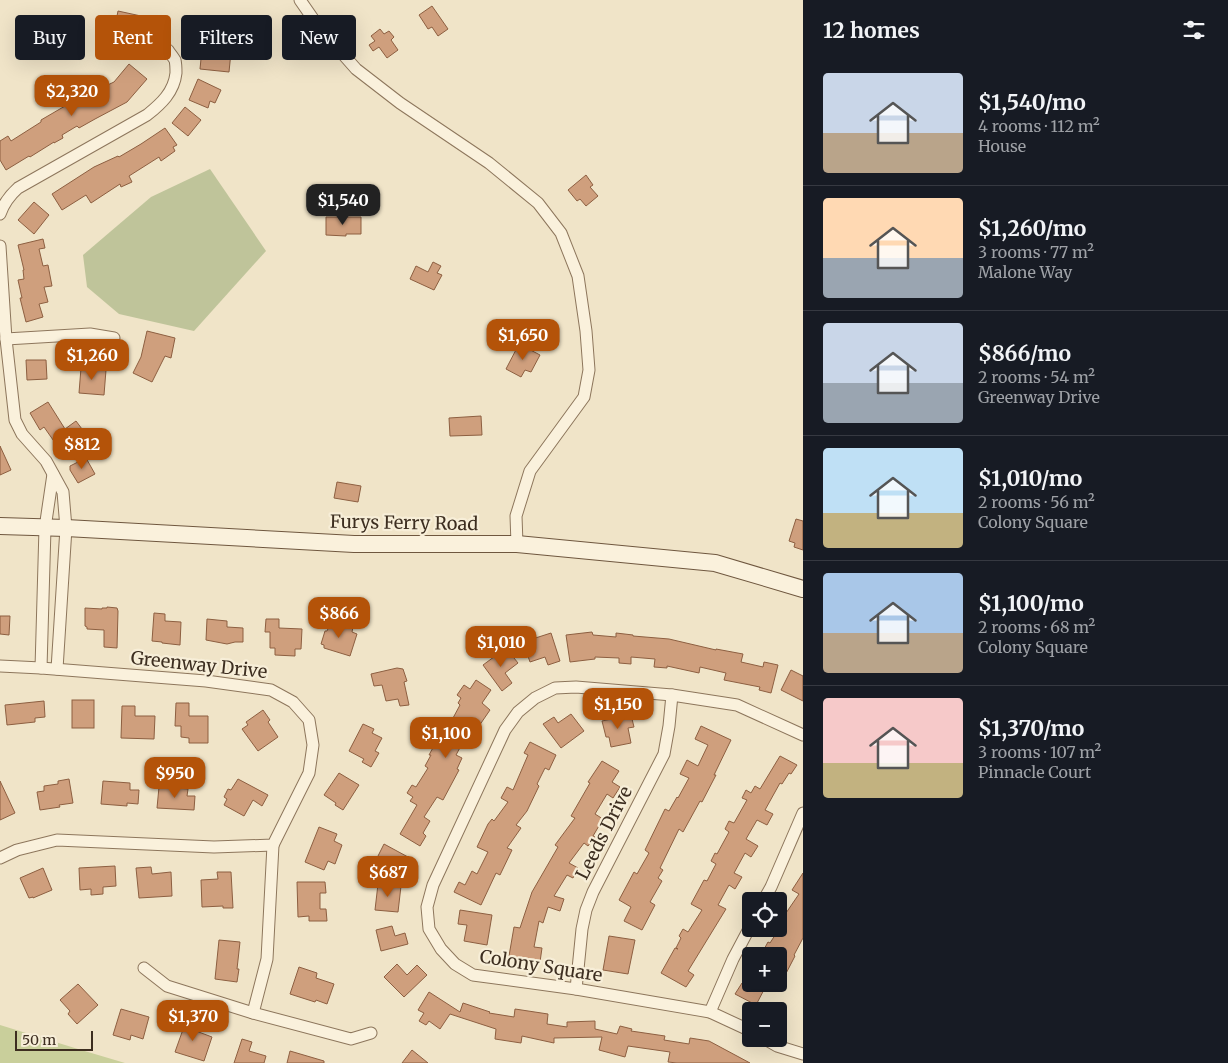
<!DOCTYPE html>
<html lang="en">
<head>
<meta charset="utf-8">
<style>
  body { margin:0; font-family:Merriweather,serif; background:#20242c; color:#f1f3f6; height:100vh; display:flex; flex-direction:column; font-size:19px; white-space:nowrap }
  * { box-sizing:border-box; margin:0 }
  p { font-size:16px; color:#9ea1a6 }
  .icon { flex:none; width:28px; height:28px; fill:none; stroke:currentColor; stroke-width:2; stroke-linecap:round; stroke-linejoin:round }
  .map { position:relative; flex:1; overflow:hidden }
  .side { display:flex; flex-direction:column; background:#171b24; width:425px }
  .side>* { flex:none }
  .guide { position:absolute; left:15px; top:15px; width:475px; height:45px; display:flex; gap:10px }
  .fabs { position:absolute; left:742px; top:892px; display:grid; gap:10px }
  .fabs a { display:grid; place-items:center; width:45px; height:45px; border-radius:5px; background:#171b24; box-shadow:0 5px 20px #0002; font-size:25px }
  .scale { position:absolute; left:15px; bottom:12px; width:78px; box-sizing:border-box; padding-left:5px; border:2px solid #3d2e20; border-top:0; font-size:14px; line-height:18px; white-space:nowrap; color:#3d2e20; -webkit-text-stroke:4px #f7eed8; paint-order:stroke }
  .price { position:absolute; translate:-50% -42px; padding:0 11px; border-radius:10px; background:#b45309; color:#fff; font-size:16px; line-height:32px; filter:drop-shadow(0 1px 2px #0008) }
  .price::after { content:''; position:absolute; left:50%; top:30px; width:15px; height:11px; margin-left:-8px; background:inherit; clip-path:polygon(0 0,100% 0,50% 100%) }
  .price.active { background:#222; color:#fff }
  ul { padding:0; list-style:none }
  li { display:flex; align-items:center; gap:15px; height:125px; padding:0 20px }
  li+li { border-top:1px solid #363941 }
  li span { display:grid; place-items:center; flex:none; width:140px; height:100px; border-radius:5px; color:#555 }
  li>.icon { margin-inline-start:auto }
  span .icon { width:60px; height:60px; fill:#fffc; stroke-width:1 }
  li b { font-size:21px }
  h2 { display:flex; justify-content:space-between; align-items:center; height:60px; padding:0 20px; font-size:21px }
  .chip { padding:0 18px; border-radius:5px; background:#171b24; box-shadow:0 5px 20px #0002; font-size:18px; line-height:45px }
  .chip.active { background:#b45309; color:#fff }
  main { display:flex; flex:1; min-height:0 }
  .map>svg:first-child { display:block }
</style>
</head>
<body>
<main>
<div class="map">
<svg width="803" height="1063" viewBox="0 0 803 1063">
  <rect width="100%" height="100%" fill="#f0e4c8"/>
  <path fill="#c9cf9b" d="M0,1025L78,1049L125,1063H0Z"/>
  <path fill="#bfc49a" d="M210,169L266,251L194,331L119,314L87,287L83,255L151,197Z"/>
  <g fill="#cf9f7d" stroke="#8d5f41">
    <path d="M432,6L448,29L438,36L432,27L428,29L419,15Z"/>
    <path d="M118,11L141,16L136,36L114,31Z"/>
    <path d="M203,19L229,22L228,31L223,30L221,51L231,52L229,72L200,69L203,39L196,38L198,27L202,28Z"/>
    <path d="M380,29L384,34L389,31L394,37L391,40L398,50L387,58L379,47L373,51L369,45L375,41L371,36Z"/>
    <path d="M129,64L147,79L127,102L95,119L79,128L77,126L62,135L63,138L54,143V142L30,157L29,156L6,170L0,160V141L8,136L11,141L41,122V120L65,106L64,105L87,90V89L94,85L97,90L114,82Z"/>
    <path d="M198,79L221,90L215,103L210,101L208,108L189,100Z"/>
    <path d="M185,107L201,120L188,136L172,123Z"/>
    <path d="M165,128L177,145L173,147L175,151L161,161L159,157L129,176L132,182L121,187L120,184L91,203L86,195L62,210L52,194L94,167L118,156L119,157L141,144Z"/>
    <path d="M586,175L593,185L590,187L598,196L586,206L580,199L577,201L568,190Z"/>
    <path d="M34,202L49,215L34,234L18,220Z"/>
    <path d="M326,217H361V234H346V236L326,235Z"/>
    <path d="M43,239L45,248L39,249L43,266L48,265L52,286L44,287L48,302L39,304L43,317L26,322L20,298H22L18,280L24,279L23,270H24L18,245Z"/>
    <path d="M433,262L441,266L437,273L442,275L434,290L410,279L416,266L428,272Z"/>
    <path d="M147,331L175,338L171,358L165,356L152,382L133,373L141,357Z"/>
    <path d="M519,344L540,355L531,372L525,370L521,377L506,369Z"/>
    <path d="M26,360H46L47,379L27,380Z"/>
    <path d="M81,368L106,370L104,395L79,393Z"/>
    <path d="M48,402L65,429L76,421L88,437L69,450L64,443L58,447L44,427L40,430L30,413Z"/>
    <path d="M481,416L482,435L450,436L449,418Z"/>
    <path d="M0,446L11,470L0,475Z"/>
    <path d="M86,458L95,474L78,483L70,470V466Z"/>
    <path d="M337,482L361,486L358,502L334,498Z"/>
    <path d="M796,519L803,521V550L794,547L795,543L789,541Z"/>
    <path d="M107,607L117,608L118,611L117,648L104,647V630L87,629V627L85,626V608L102,609V608H107Z"/>
    <path d="M154,613L165,614V621L181,622L180,645L162,643V642L152,641Z"/>
    <path d="M0,616H10L9,635L0,634Z"/>
    <path d="M207,619L227,621V627L243,628V642H235L227,644L206,640Z"/>
    <path d="M266,619H279V628L302,629L301,649H295V656L275,655V648H270V632H265Z"/>
    <path d="M331,622L343,626V624L353,627L352,632L357,634L350,656L324,648V645L321,644L325,631H327Z"/>
    <path d="M592,632L593,635L616,637V633L633,635V636L669,639L716,650V649L743,654L741,662L763,667L764,662L778,665L771,693L759,690L760,687L724,680L726,673L700,667L699,673L667,666V668L654,667L655,659L631,657V664L619,663V658L595,657V659L570,662L566,635Z"/>
    <path d="M551,633L560,661L548,665L545,657L530,662L523,642Z"/>
    <path d="M506,648L518,663L505,673L512,683L502,691L483,665Z"/>
    <path d="M397,668L403,669L407,681L404,682L409,705L400,706L398,699L386,701L382,685L374,686L371,674Z"/>
    <path d="M791,670L803,676V701L781,690Z"/>
    <path d="M476,680L491,690L482,703L490,710L479,726L481,727L475,737L468,733L456,755L462,758L457,769L459,770L443,800L437,797L424,817L430,821L423,833L426,836L420,846L400,834L417,805L410,801L413,797L407,793L412,785L416,787L428,768L425,766L431,755H429L435,744L438,746L460,705L458,703L461,698L457,695L464,685L470,689Z"/>
    <rect x="72" y="700" width="22" height="28"/>
    <path d="M44,701L45,717L35,718V722L7,725L5,705Z"/>
    <path d="M176,703H189V716H208V743H189V738L181,737V726H175Z"/>
    <path d="M122,706H135V716H155L154,739L121,738Z"/>
    <path d="M263,710L270,720L268,722L278,737L258,751L242,729L248,725L246,722Z"/>
    <path d="M571,714L584,731L561,748L543,724L554,717L558,723Z"/>
    <path d="M631,715L634,727L628,728L631,743L611,747L609,737H606L602,721Z"/>
    <path d="M363,724L374,729L372,733L382,738L375,751L379,753L371,767L362,762L364,759L349,751Z"/>
    <path d="M701,726L731,740L714,775H716L702,802L700,801L683,832L679,829L660,868L663,870L658,878L662,881L650,902L655,905L642,930L624,921L631,907L619,900L634,872L637,874L649,853L645,850L665,809L669,811L677,797L678,798L689,778L680,774L687,760L698,766L708,745L695,739Z"/>
    <path d="M530,742L556,755L549,770L545,768L537,784L539,786L527,811L516,825L521,828L507,848L512,850L500,875L496,873L481,905L454,892L459,882L465,885L472,871L477,874L488,852L477,847L488,824L492,819L494,821L508,802L501,798L507,787L513,790L528,755L524,753Z"/>
    <path d="M780,756L797,765L791,774L789,773L782,784L780,783L765,810L773,814L767,825L757,820L746,839L758,846L751,857L745,853L734,873L742,877L735,889L729,885L718,905L726,909L688,971L694,975L686,987L661,973L675,948L678,949L676,948L681,938L679,936L683,929L688,932L702,910L691,904L704,880L707,881L716,864L711,861L715,853L717,854L729,832L725,829L729,821L734,823L747,800L742,798L746,790L751,793L755,786L760,789Z"/>
    <path d="M602,761L619,771L612,782L620,787L613,798L607,794L595,814L603,819L593,836L595,837L588,846L584,843L569,863L578,868L573,878L567,875L554,896L564,899L560,911L548,907L543,923L539,921L534,947L542,948L540,962L509,956L514,927L520,928L532,892L558,847L555,845L575,818L571,816L590,783L588,782Z"/>
    <path d="M339,773L359,785L343,810L335,805L336,803L324,795Z"/>
    <path d="M69,779L73,803L59,805L60,807L40,810L37,792L44,791V786L58,784V781Z"/>
    <path d="M238,779L268,795L262,806L253,800L244,816L224,805L227,799L224,797L228,789L231,790Z"/>
    <path d="M0,781L15,813L0,820Z"/>
    <path d="M103,781L130,783V790H139L138,804L127,803V806L101,804Z"/>
    <path d="M159,787L188,789L187,796H195L194,810L157,808Z"/>
    <path d="M319,827L337,834L334,841L342,845L335,864L328,861L324,870L305,862Z"/>
    <path d="M384,844L408,857L403,866L400,864L393,877L373,866Z"/>
    <path d="M115,866L116,886L103,887V894L91,895V889L80,890L79,868Z"/>
    <path d="M151,867L152,874L171,872L172,896L139,898L136,868Z"/>
    <path d="M43,868L52,890L33,898V897L29,898L20,878Z"/>
    <path d="M217,872H231L233,908H223V906L202,907L201,880L218,879Z"/>
    <path d="M803,873V938L794,955L795,956L779,987V956H768L762,953L768,942L770,943L779,929V917L782,911L786,913L799,894L792,890Z"/>
    <path d="M297,882H325L326,893H320V909H326L327,921H309V916L298,917Z"/>
    <path d="M378,884L401,886L398,912L375,910Z"/>
    <path d="M460,910L492,915L487,945L464,941L467,925L458,924Z"/>
    <path d="M392,926L395,936L405,933L408,944L381,951L376,930Z"/>
    <path d="M609,936L635,940L628,974L603,970Z"/>
    <path d="M219,940L240,942L237,969H239L237,982L215,979Z"/>
    <path d="M397,964L407,975L417,965L427,975L404,997L384,977Z"/>
    <path d="M299,967L317,973L316,978L334,984L327,1004L316,1000L315,1002L290,994Z"/>
    <path d="M742,983L748,986L749,984H767L756,1005L735,994Z"/>
    <path d="M78,984L98,1005L77,1024L68,1014L70,1011L60,1000Z"/>
    <path d="M429,992L460,1012L463,1003L490,1012L489,1013L514,1017L515,1009L548,1014L547,1024L567,1027V1022L595,1021V1029L617,1034L620,1026L632,1029L631,1031L665,1036L664,1040L689,1044L690,1038L709,1041L750,1063H677L668,1062L670,1052L628,1046L625,1057L599,1050L602,1037L554,1038V1043L522,1036L521,1043L495,1039L496,1029L450,1014L440,1029L429,1021L426,1025L419,1021L424,1013L418,1010Z"/>
    <path d="M121,1009L149,1017L143,1039L131,1035L130,1040L113,1035Z"/>
    <path d="M186,1021L198,1025L196,1031L212,1037L204,1061L175,1052Z"/>
    <path d="M242,1039L252,1042L249,1051L266,1056L264,1063H234Z"/>
    <path d="M412,1050L428,1063H402Z"/>
    <path d="M290,1051L324,1061V1063H287Z"/>
  </g>
  <g fill="none" stroke-linecap="round" stroke-linejoin="round">
    <defs>
      <g id="street">
        <path d="M300,0L318,26L356,69L400,103L489,163L538,203L561,233L578,276L586,331L589,370L584,397L530,471L516,516L517,544"/>
        <path d="M0,214C4,203 9,196 18,188L147,115C161,104 174,92 176,73C176,69 176,64 175,60C173,57 170,53 168,50"/>
        <path d="M0,246L6,339L15,420L22,434L46,461L63,492L66,528L57,669"/>
        <path d="M6,339L90,334L114,338"/>
        <path d="M0,666L41,668L206,681L271,690L293,702L309,720L313,745L309,773L273,845L214,847L57,840L17,850L0,858"/>
        <path d="M41,668L45,528L53,474"/>
        <path d="M763,901L771,887L803,813"/>
        <path d="M144,968L167,986L253,1013L351,1039L371,1033"/>
        <path d="M576,989L582,929L586,910L593,892L664,754L669,726L672,695"/>
        <path d="M710,1012L733,959L751,925"/>
        <path d="M253,1013L267,959L273,845"/>
        <path d="M751,1031L710,1012L576,989L473,975L455,964L441,949L429,929L427,907L433,885L505,730L518,712L535,698L555,688L576,687L672,695L737,705L803,735"/>
        <path d="M765,1039L777,1046L803,1054"/>
      </g>
      <path id="secondary" d="M0,526L66,528L354,544H517L715,563L803,589"/>
    </defs>
    <use href="#street" stroke="#8d765c" stroke-width="13"/>
    <use href="#secondary" stroke="#6f573f" stroke-width="18"/>
    <use href="#street" stroke="#faf1dc" stroke-width="11"/>
    <use href="#secondary" stroke="#faf1dc" stroke-width="16"/>
  </g>
  <g text-anchor="middle" stroke-width="4.5" stroke-linejoin="round" paint-order="stroke">
    <g font-size="18" fill="#3d2e20" stroke="#f7eed8">
      <text transform="translate(404 523) rotate(1)" y="6">Furys Ferry Road</text>
      <text transform="translate(199 665) rotate(6)" y="6">Greenway Drive</text>
      <text transform="translate(604 833) rotate(-63)" y="6">Leeds Drive</text>
      <text transform="translate(541 966) rotate(9)" y="6">Colony Square</text>
    </g>
  </g>
</svg>
<div class="fabs">
<a><svg class="icon" aria-label="locate" viewBox="0 0 24 24"><circle cx="12" cy="12" r="6"/><path d="M12 2v4M12 18v4M2 12h4M18 12h4"/></svg></a>
<a>+</a>
<a>−</a>
</div>
<div class="scale">50 m</div>
<b class="price" style="left:72px;top:117px">$2,320</b>
<b class="price active" style="left:343px;top:226px">$1,540</b>
<b class="price" style="left:523px;top:361px">$1,650</b>
<b class="price" style="left:92px;top:381px">$1,260</b>
<b class="price" style="left:82px;top:470px">$812</b>
<b class="price" style="left:339px;top:639px">$866</b>
<b class="price" style="left:501px;top:668px">$1,010</b>
<b class="price" style="left:618px;top:730px">$1,150</b>
<b class="price" style="left:446px;top:759px">$1,100</b>
<b class="price" style="left:175px;top:799px">$950</b>
<b class="price" style="left:388px;top:898px">$687</b>
<b class="price" style="left:193px;top:1042px">$1,370</b>
<div class="guide">
<a class="chip">Buy</a>
<a class="chip active">Rent</a>
<a class="chip">Filters</a>
<a class="chip">New</a>
</div>
</div>
<section class="side">
<h2>12 homes<svg class="icon" aria-label="filters" viewBox="0 0 24 24"><path d="M4 7h16M4 17h16"/><circle cx="9" cy="7" r="2"/><circle cx="15" cy="17" r="2"/></svg></h2>
<ul>
<li><span style="background:linear-gradient(#c9d6e8 60%,#b9a48a 0)"><svg class="icon" aria-label="home" viewBox="0 0 24 24"><path d="M3 11l9-7 9 7M6 9v11h12V9"/></svg></span><div><b>$1,540/mo</b><p>4 rooms · 112 m²</p><p>House</p></div></li>
<li><span style="background:linear-gradient(#ffd9b3 60%,#9aa5b1 0)"><svg class="icon" aria-label="home" viewBox="0 0 24 24"><path d="M3 11l9-7 9 7M6 9v11h12V9"/></svg></span><div><b>$1,260/mo</b><p>3 rooms · 77 m²</p><p>Malone Way</p></div></li>
<li><span style="background:linear-gradient(#c9d6e8 60%,#9aa5b1 0)"><svg class="icon" aria-label="home" viewBox="0 0 24 24"><path d="M3 11l9-7 9 7M6 9v11h12V9"/></svg></span><div><b>$866/mo</b><p>2 rooms · 54 m²</p><p>Greenway Drive</p></div></li>
<li><span style="background:linear-gradient(#bfe0f5 65%,#c2b280 0)"><svg class="icon" aria-label="home" viewBox="0 0 24 24"><path d="M3 11l9-7 9 7M6 9v11h12V9"/></svg></span><div><b>$1,010/mo</b><p>2 rooms · 56 m²</p><p>Colony Square</p></div></li>
<li><span style="background:linear-gradient(#a9c7e8 60%,#b9a48a 0)"><svg class="icon" aria-label="home" viewBox="0 0 24 24"><path d="M3 11l9-7 9 7M6 9v11h12V9"/></svg></span><div><b>$1,100/mo</b><p>2 rooms · 68 m²</p><p>Colony Square</p></div></li>
<li><span style="background:linear-gradient(#f6c9c9 65%,#c2b280 0)"><svg class="icon" aria-label="home" viewBox="0 0 24 24"><path d="M3 11l9-7 9 7M6 9v11h12V9"/></svg></span><div><b>$1,370/mo</b><p>3 rooms · 107 m²</p><p>Pinnacle Court</p></div></li>
</ul>
</section>
</main>
</body>
</html>
